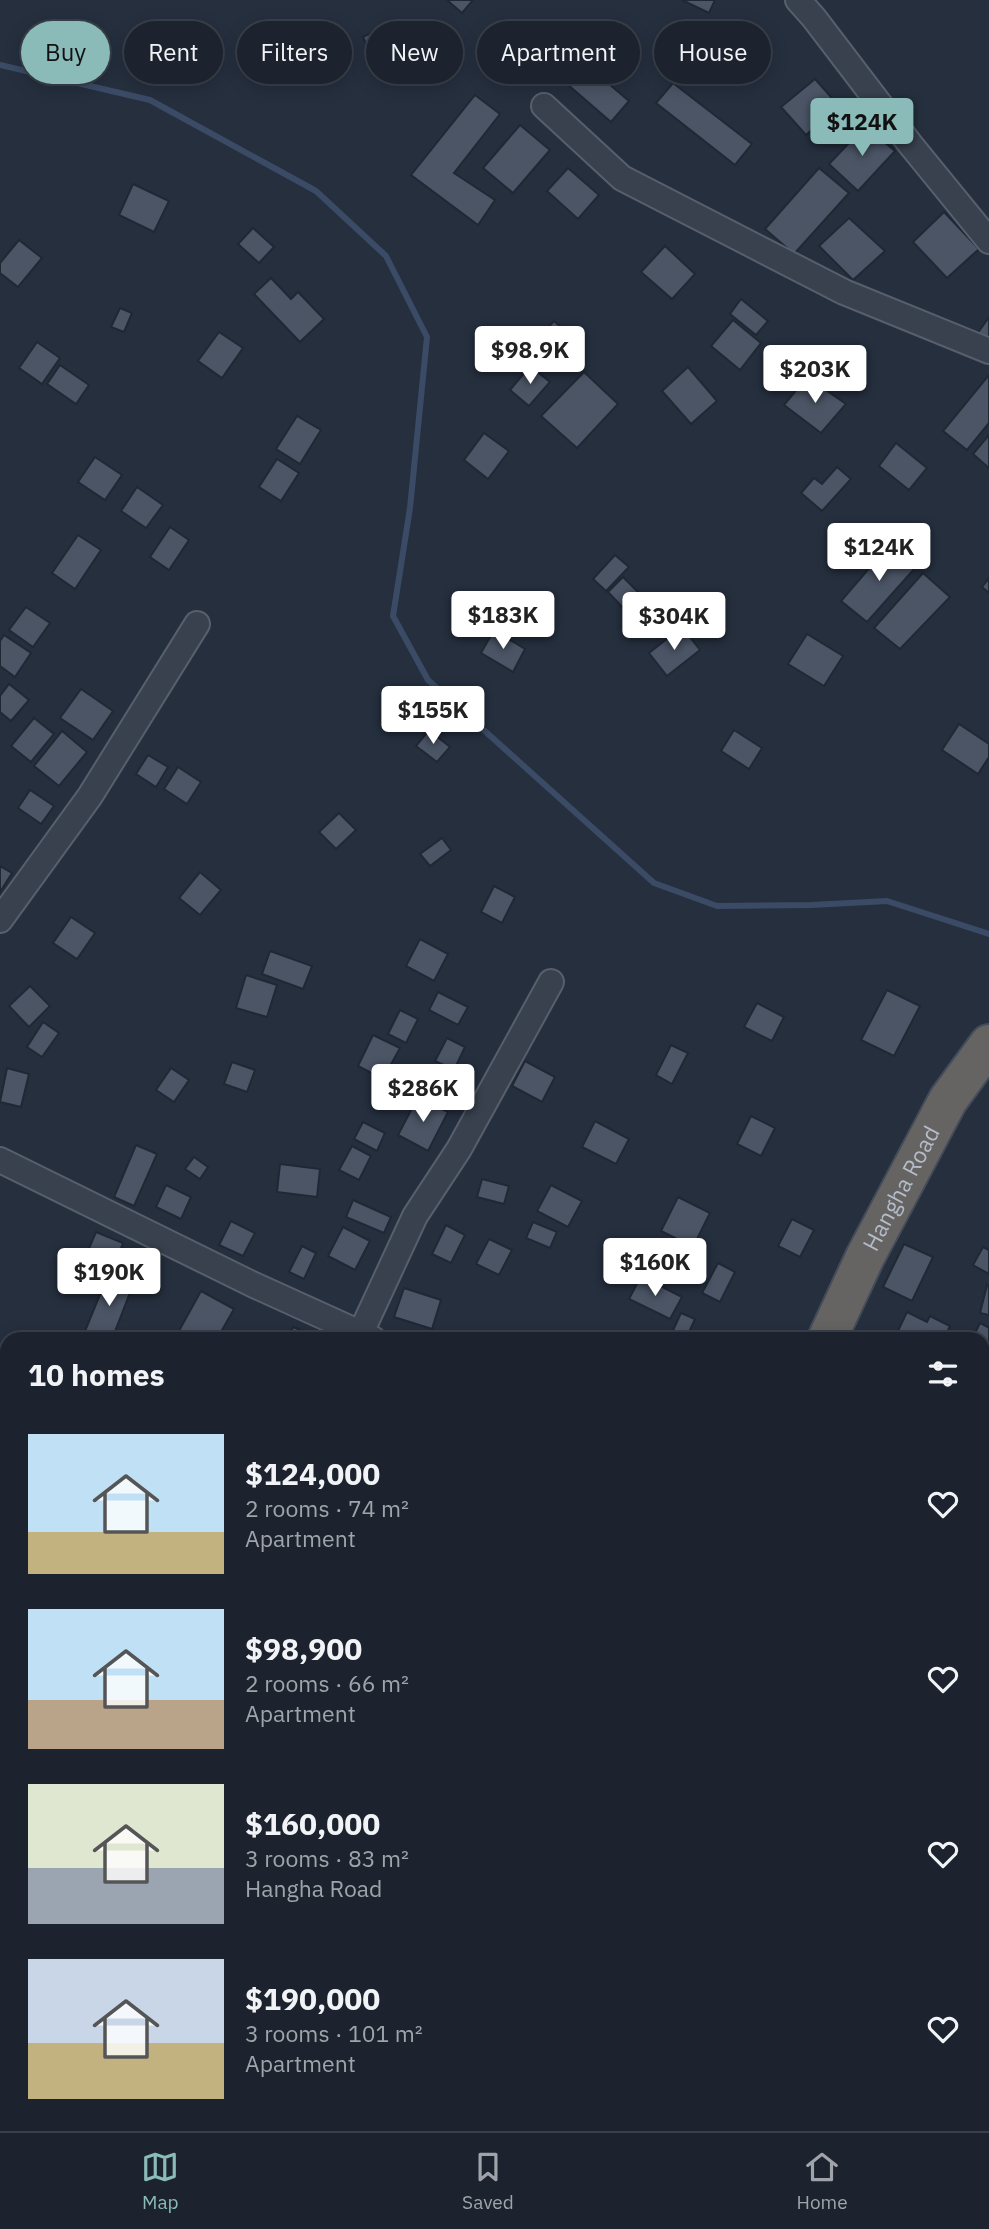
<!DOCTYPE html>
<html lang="en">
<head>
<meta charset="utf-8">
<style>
  body { margin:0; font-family:"IBM Plex Sans",sans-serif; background:#252b36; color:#f1f3f6; height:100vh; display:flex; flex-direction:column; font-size:26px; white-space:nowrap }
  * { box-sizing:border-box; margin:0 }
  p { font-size:23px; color:#a0a4aa }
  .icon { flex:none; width:38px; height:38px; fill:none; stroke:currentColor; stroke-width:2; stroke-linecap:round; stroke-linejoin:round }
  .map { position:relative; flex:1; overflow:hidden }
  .details { position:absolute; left:0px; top:1332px; width:990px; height:800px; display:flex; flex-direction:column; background:#1c232e; border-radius:21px 21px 0 0; box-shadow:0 4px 18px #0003,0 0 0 2px #3a404a }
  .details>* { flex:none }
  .banner { position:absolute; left:21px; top:21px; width:948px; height:63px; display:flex; gap:14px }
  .price { position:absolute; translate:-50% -60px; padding:0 16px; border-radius:7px; background:#fff; color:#222; font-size:23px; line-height:46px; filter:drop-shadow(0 2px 4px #0008) }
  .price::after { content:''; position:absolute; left:50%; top:42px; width:21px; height:16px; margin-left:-10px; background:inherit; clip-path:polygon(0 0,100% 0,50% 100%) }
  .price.active { background:#8bbbb9; color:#111 }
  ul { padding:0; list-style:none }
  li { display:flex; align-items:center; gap:21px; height:175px; padding:0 28px }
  li span { display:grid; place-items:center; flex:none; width:196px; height:140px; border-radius:0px; color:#555 }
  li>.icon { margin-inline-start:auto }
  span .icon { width:84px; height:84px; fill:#fffc; stroke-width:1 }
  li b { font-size:30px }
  h2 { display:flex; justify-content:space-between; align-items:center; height:84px; padding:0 28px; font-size:30px }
  .chip { padding:0 24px; border-radius:32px; background:#1c232e; box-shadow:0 4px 18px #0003,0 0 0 2px #3a404a; font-size:24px; line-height:63px }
  .chip.active { background:#8bbbb9; color:#111 }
  .dock { display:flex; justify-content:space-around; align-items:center; height:98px; border-top:2px solid #3a404a; background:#1c232e; font-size:19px; color:#a0a4aa }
  .dock a { display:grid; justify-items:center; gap:4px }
  .dock .active { color:#8bbbb9 }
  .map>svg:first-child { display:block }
</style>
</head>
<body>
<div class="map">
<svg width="989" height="2131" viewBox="0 0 989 2131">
  <rect width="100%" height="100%" fill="#252f3e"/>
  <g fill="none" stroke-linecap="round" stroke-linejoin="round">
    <path stroke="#3b4b66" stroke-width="6" d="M0,65L150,100L316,191L386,256L427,337L410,508L393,616L428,680L654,883L717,906L812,905L887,901L989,934"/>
  </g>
  <g fill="#4b5566" stroke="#202835" stroke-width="2">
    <path d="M447,0H473L462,13Z"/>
    <path d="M682,0H715L709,13Z"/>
    <path d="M392,23L407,55L378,69L363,37Z"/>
    <path d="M562,44L629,101L611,122L544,64Z"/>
    <path d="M815,79L839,106L806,135L781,107Z"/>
    <path d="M673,83L752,144L735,165L656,103Z"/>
    <path d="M475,95L500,114L454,173L495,200L478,225L411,175Z"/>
    <path d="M520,125L550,150L513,193L483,168Z"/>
    <path d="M865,126L895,151L858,191L829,164Z"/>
    <path d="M568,168L599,195L578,219L547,191Z"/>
    <path d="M819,168L849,193L794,254L765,229Z"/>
    <path d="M133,184L169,201L154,232L119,215Z"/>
    <path d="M944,212L979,249L947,278L913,242Z"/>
    <path d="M849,218L885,251L853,280L819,246Z"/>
    <path d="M253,228L274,247L259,263L238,244Z"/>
    <path d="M19,240L42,258L18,287L0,273V263Z"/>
    <path d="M665,246L695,274L672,299L641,272Z"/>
    <path d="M271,278L291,299L298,292L324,319L300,342L254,294Z"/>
    <path d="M741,299L768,321L756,335L730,314Z"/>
    <path d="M120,308L132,313L124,332L111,327Z"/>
    <path d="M989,317V342L977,334Z"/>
    <path d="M733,320L761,343L740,370L711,346Z"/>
    <path d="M554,321L578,342L565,356L541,335Z"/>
    <path d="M219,332L243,348L222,378L198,361Z"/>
    <path d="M37,342L60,358L42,384L19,368Z"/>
    <path d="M60,365L89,385L76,404L47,384Z"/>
    <path d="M530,366L550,382L529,406L510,390Z"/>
    <path d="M688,367L717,401L691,424L662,391Z"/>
    <path d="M584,372L618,404L577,448L541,416Z"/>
    <path d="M989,375V423L967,450L943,431Z"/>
    <path d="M807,377L846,404L821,433L784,405Z"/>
    <path d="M297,416L321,430L300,464L276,449Z"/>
    <path d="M484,433L509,451L488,479L464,460Z"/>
    <path d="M989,435V468L973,454Z"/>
    <path d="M896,443L927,468L909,490L879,466Z"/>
    <path d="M95,457L122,475L105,500L78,482Z"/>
    <path d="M277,459L299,473L281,501L259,487Z"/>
    <path d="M837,467L851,479L822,511L801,493L814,478L822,484Z"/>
    <path d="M137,487L163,505L146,528L121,511Z"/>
    <path d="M170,527L189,540L169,570L150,557Z"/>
    <path d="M78,535L101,550L75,589L52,573Z"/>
    <path d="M890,544L916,567L867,622L841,601Z"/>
    <path d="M615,555L629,567L606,591L593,579Z"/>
    <path d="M923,573L950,597L900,649L874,628Z"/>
    <path d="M623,577L644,598L629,614L608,592Z"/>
    <path d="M989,578V593L982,587Z"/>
    <path d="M26,607L50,623L33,647L9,630Z"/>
    <path d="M682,627L700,650L667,676L649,653Z"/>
    <path d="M494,630L525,649L513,672L481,653Z"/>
    <path d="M807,634L843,656L824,686L788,664Z"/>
    <path d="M4,635L31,653L15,677L0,666V641Z"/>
    <path d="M9,684L29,700L11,721L0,712V696Z"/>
    <path d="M81,689L113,711L93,740L60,718Z"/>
    <path d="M34,718L54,734L31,762L11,746Z"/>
    <path d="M959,724L989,744V757L978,774L942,750Z"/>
    <path d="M429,730L450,747L437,762L416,746Z"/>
    <path d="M734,730L762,748L749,769L721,751Z"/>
    <path d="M62,731L87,752L59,786L34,766Z"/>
    <path d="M148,755L168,767L156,787L136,774Z"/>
    <path d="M178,767L201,782L187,804L164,789Z"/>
    <path d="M30,790L54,806L41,824L18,808Z"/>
    <path d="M339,813L356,830L336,849L319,832Z"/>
    <path d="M442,838L451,850L430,866L420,854Z"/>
    <path d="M0,866L12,873L0,892Z"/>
    <path d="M200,872L221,890L200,915L179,898Z"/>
    <path d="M494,886L515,897L502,923L481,912Z"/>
    <path d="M71,917L95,933L77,959L53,943Z"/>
    <path d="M420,939L448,954L434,981L406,966Z"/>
    <path d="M270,951L312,966L303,989L262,974Z"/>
    <path d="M246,975L277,985L267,1017L236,1008Z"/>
    <path d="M30,986L50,1006L29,1027L9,1006Z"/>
    <path d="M887,990L920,1006L894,1056L861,1040Z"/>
    <path d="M438,992L468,1007L458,1025L429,1010Z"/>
    <path d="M757,1003L784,1017L772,1041L744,1027Z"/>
    <path d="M400,1010L418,1019L406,1043L388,1034Z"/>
    <path d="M43,1022L59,1033L42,1057L27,1047Z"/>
    <path d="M373,1035L400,1048L383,1079L358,1066Z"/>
    <path d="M447,1038L465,1047L454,1070L435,1061Z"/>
    <path d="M671,1045L688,1053L672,1084L656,1075Z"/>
    <path d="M525,1061L555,1077L542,1102L512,1086Z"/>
    <path d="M232,1062L255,1070L247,1092L224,1084Z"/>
    <path d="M7,1068L29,1074L21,1107L0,1102Z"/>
    <path d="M171,1068L189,1080L174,1102L156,1090Z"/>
    <path d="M418,1097L448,1112L428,1151L398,1135Z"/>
    <path d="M751,1116L775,1128L761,1156L737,1144Z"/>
    <path d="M595,1121L629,1139L616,1164L582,1147Z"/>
    <path d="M363,1122L385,1133L377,1151L354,1139Z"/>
    <path d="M136,1145L157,1154L134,1206L114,1197Z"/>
    <path d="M352,1146L371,1156L359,1180L339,1170Z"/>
    <path d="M194,1157L208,1167L200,1179L185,1169Z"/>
    <path d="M280,1164L320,1169L317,1197L277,1192Z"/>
    <path d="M482,1179L509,1186L504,1204L477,1197Z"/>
    <path d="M166,1185L191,1197L181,1219L156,1207Z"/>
    <path d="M551,1185L582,1201L568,1227L537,1211Z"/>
    <path d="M678,1197L710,1213L693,1247L661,1231Z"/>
    <path d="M353,1200L391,1217L384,1233L346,1217Z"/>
    <path d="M792,1219L814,1230L800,1257L778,1246Z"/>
    <path d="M231,1221L255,1233L243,1256L219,1245Z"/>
    <path d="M533,1222L557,1232L550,1248L526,1238Z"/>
    <path d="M446,1225L465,1235L451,1263L432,1254Z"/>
    <path d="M343,1227L370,1241L355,1270L328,1256Z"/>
    <path d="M96,1232L123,1243L115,1264L87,1253Z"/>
    <path d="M489,1239L512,1250L499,1275L476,1264Z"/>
    <path d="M904,1244L933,1257L912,1301L883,1287Z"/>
    <path d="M302,1246L316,1253L304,1279L289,1272Z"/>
    <path d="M983,1247L989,1250V1274L973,1265Z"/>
    <path d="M718,1263L735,1272L720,1302L702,1293Z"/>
    <path d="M108,1275L133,1285L112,1339H104L85,1331Z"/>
    <path d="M641,1276L682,1297L670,1319L629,1299Z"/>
    <path d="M987,1285L989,1286V1315L980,1313Z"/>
    <path d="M404,1288L441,1300L432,1329L394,1317Z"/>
    <path d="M201,1291L234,1309L217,1339H177L175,1338Z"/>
    <path d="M907,1312L927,1322L930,1316L950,1326L944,1339L927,1331L923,1339H894Z"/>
    <path d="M681,1313L695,1319L686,1339H669Z"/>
    <path d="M980,1323L989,1328V1344L974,1335Z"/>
    <path d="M293,1327L320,1338V1339H289Z"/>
    <path d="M598,1332L612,1339H594Z"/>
    <path d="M988,1830H989V1863L984,1859V1836Z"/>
    <path d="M0,2015L7,2018V2041L0,2054Z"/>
    <path d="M986,2080L989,2081V2113L984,2112Z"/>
    <path d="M109,2124H134L133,2131L108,2130Z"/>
    <path d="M137,2124H151L183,2130L136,2131Z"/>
    <path d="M257,2124H289L288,2129Z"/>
    <path d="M625,2124H647L643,2131H635Z"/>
    <path d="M684,2124H733L730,2131H681Z"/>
    <path d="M815,2124H820L836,2131H812Z"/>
    <path d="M260,2125L289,2131H259Z"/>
  </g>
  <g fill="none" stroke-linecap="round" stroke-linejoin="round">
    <defs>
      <g id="minor">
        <path d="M798,0L814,18L910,144L989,241"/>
        <path d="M544,106L622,178L844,292L989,351"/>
        <path d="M0,920L90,796L197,624"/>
        <path d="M0,1160L254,1285L373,1339"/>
        <path d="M358,1339L415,1216L459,1149L551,982"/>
        <path d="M0,1914L7,1916"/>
        <path d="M984,1946L989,1948"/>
        <path d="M0,2087L7,2070"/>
        <path d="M510,2125L538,2131"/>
        <path d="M0,2127L9,2131"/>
        <path d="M185,2131L186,2124"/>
      </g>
      <g id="trunk">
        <path id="s1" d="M827,1339L865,1257L948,1100L989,1044"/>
        <path d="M509,2131L510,2124"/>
      </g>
    </defs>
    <use href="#minor" stroke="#575f6c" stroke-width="28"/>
    <use href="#trunk" stroke="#444c59" stroke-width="42"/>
    <use href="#minor" stroke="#39414e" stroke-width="24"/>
    <use href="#trunk" stroke="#656462" stroke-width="38"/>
  </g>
  <g text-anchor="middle" stroke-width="5" stroke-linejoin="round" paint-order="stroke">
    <g font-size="23" fill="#b5bcc9" stroke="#1e2633">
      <text dy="8" stroke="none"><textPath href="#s1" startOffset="168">Hangha Road</textPath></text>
    </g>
  </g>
</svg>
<b class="price active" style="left:862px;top:158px">$124K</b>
<b class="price" style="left:530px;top:386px">$98.9K</b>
<b class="price" style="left:815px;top:405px">$203K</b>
<b class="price" style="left:879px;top:583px">$124K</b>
<b class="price" style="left:503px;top:651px">$183K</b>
<b class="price" style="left:674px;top:652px">$304K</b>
<b class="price" style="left:433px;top:746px">$155K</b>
<b class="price" style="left:423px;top:1124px">$286K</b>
<b class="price" style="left:655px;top:1298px">$160K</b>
<b class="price" style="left:109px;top:1308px">$190K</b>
<div class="banner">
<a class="chip active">Buy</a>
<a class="chip">Rent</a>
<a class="chip">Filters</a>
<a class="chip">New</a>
<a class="chip">Apartment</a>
<a class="chip">House</a>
</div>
<section class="details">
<h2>10 homes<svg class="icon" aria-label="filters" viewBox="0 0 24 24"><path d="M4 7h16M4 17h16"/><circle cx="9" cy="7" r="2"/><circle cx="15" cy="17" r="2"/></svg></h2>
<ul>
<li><span style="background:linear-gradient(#bfe0f5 70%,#c2b280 0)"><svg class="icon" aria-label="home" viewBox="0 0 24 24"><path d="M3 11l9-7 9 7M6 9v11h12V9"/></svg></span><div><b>$124,000</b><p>2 rooms · 74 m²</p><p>Apartment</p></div><svg class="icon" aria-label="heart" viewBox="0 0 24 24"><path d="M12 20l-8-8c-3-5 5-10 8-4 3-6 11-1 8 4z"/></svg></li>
<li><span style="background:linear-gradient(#bfe0f5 65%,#b9a48a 0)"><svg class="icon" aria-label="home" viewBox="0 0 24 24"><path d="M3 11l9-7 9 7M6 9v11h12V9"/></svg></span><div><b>$98,900</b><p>2 rooms · 66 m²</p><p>Apartment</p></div><svg class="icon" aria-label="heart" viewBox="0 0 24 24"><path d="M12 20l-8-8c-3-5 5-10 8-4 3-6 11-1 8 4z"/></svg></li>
<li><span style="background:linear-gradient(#dfe7d0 60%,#9aa5b1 0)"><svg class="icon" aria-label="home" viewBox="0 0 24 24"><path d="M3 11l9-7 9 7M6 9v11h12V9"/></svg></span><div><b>$160,000</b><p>3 rooms · 83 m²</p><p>Hangha Road</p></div><svg class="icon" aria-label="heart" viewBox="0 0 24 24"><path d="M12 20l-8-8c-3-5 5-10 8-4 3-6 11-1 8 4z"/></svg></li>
<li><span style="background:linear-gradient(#c9d6e8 60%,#c2b280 0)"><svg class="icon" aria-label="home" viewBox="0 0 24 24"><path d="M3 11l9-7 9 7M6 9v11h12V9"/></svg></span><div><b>$190,000</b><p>3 rooms · 101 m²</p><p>Apartment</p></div><svg class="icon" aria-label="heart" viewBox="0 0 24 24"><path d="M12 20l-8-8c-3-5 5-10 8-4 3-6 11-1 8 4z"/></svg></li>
</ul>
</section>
</div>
<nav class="dock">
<a class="active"><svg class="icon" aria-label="map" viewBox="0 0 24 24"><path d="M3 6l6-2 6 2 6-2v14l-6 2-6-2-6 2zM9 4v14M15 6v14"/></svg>Map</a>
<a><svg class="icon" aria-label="saved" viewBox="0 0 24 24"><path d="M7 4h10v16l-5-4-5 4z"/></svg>Saved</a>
<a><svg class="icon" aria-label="home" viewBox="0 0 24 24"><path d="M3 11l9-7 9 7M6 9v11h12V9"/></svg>Home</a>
</nav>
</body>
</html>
